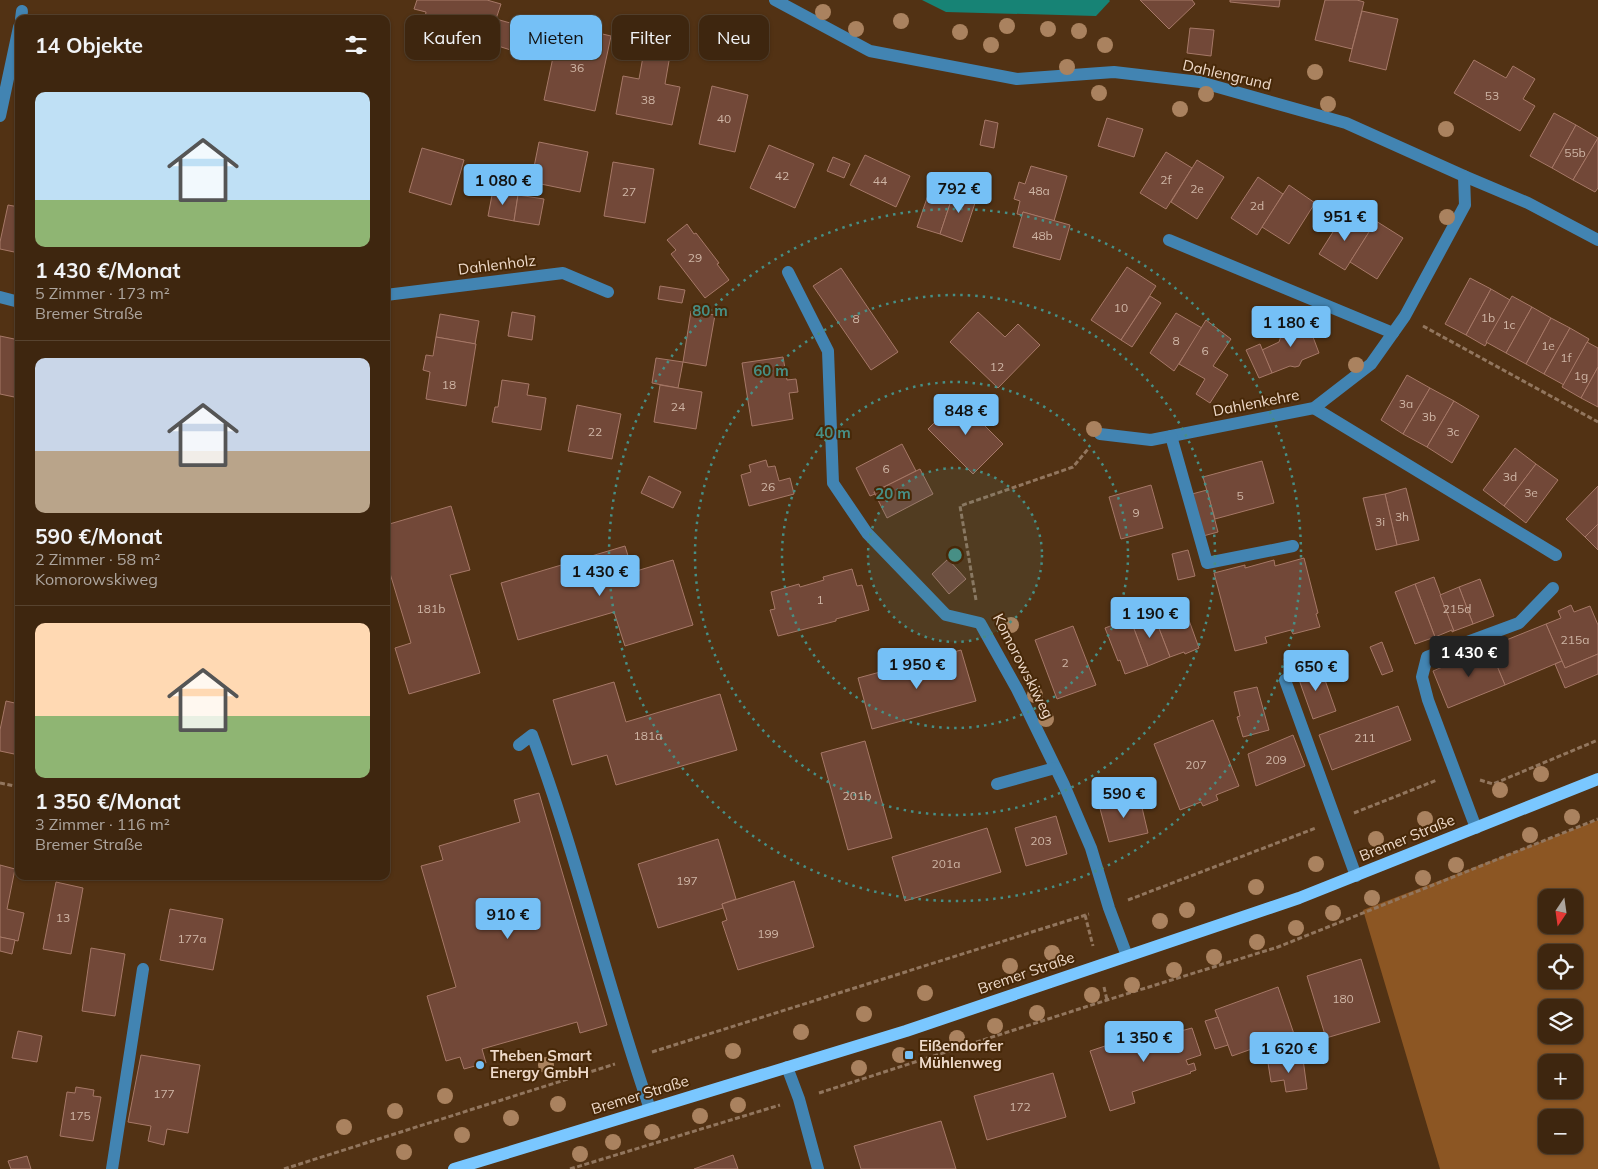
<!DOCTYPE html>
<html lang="de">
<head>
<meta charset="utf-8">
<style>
  body { margin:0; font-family:Mulish,sans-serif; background:#452e18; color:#f1f3f6; height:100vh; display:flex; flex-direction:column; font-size:19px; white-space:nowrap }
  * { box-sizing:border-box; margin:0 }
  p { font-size:16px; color:#ada59e }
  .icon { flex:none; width:28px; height:28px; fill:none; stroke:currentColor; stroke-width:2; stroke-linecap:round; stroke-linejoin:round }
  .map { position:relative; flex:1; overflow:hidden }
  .drawer { position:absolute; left:15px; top:15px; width:375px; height:865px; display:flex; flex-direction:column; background:#3e260f; border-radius:10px; box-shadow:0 1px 4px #0004,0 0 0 1px #57432f }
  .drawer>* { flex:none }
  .banner { position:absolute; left:405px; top:15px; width:475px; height:45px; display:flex; gap:10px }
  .needle { width:32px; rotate:193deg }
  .tools { position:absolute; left:1538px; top:889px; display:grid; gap:10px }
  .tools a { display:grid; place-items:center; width:45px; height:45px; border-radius:10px; background:#3e260f; box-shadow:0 1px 4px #0004,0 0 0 1px #57432f; font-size:25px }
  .price { position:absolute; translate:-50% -42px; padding:0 11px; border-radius:5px; background:#75c0f6; color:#111; font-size:16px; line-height:32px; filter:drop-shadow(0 1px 2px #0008) }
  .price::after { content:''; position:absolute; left:50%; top:30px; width:15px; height:11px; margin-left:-8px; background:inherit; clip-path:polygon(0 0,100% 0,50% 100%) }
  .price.on { background:#222; color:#fff }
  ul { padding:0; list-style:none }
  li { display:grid; align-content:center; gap:10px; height:265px; padding:0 20px }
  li+li { border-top:1px solid #57432f }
  li span { display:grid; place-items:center; height:155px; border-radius:10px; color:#555 }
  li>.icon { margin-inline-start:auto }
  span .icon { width:90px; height:90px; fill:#fffc; stroke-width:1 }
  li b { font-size:21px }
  h2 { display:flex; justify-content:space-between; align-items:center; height:60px; padding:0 20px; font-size:21px }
  .chip { padding:0 18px; border-radius:10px; background:#3e260f; box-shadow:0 1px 4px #0004,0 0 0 1px #57432f; font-size:18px; line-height:45px }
  .chip.on { background:#75c0f6; color:#111 }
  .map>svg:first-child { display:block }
</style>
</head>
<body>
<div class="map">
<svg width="1598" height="1169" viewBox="0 0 1598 1169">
  <rect width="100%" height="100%" fill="#523214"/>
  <path fill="#8c5623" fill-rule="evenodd" d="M1598,820V1169H1440L1363,910ZM1546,898H1574V925H1546ZM1546,952H1574V980H1546ZM1546,1008H1574V1035H1546ZM1546,1062H1574V1090H1546ZM1546,1118H1574V1145H1546Z"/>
  <path fill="#178375" d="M922,0H1109L1110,1L1096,16L946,12Z"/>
  <g fill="#724838" stroke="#a67867">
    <path d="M417,0H487L501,4L496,19L528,28L520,53L473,38L474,34L425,18L426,12L414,9Z"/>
    <path d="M1140,0H1192L1195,4L1169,29Z"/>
    <path d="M1230,0H1280L1279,7L1230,2Z"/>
    <path d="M1325,0H1357L1364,2L1352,49L1315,40Z"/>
    <path d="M1362,11L1398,19L1386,70L1349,61Z"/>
    <path d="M738,18L767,33L754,59L725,45Z"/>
    <path d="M560,24L611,36L595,111L544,100Z"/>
    <path d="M1190,28L1214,30L1211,56L1187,53Z"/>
    <path d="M644,51L670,55L665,84L680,87L672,125L616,114L623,76L639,79Z"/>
    <path d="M1474,60L1506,78L1513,66L1535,79L1523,99L1535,106L1520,131L1454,93Z"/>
    <path d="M712,86L748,95L735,152L699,144Z"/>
    <path d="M1554,113L1576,125L1552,168L1530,156Z"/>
    <path d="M1107,118L1143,129L1134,157L1098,146Z"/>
    <path d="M985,120L998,123L994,148L980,145Z"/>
    <path d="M1576,125L1598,138L1573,180L1552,168Z"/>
    <path d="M1598,138V188L1595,192L1573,180Z"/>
    <path d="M539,142L588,152L580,192L531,182Z"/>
    <path d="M769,145L814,164L795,208L750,188Z"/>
    <path d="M422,148L464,160L451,205L409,192Z"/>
    <path d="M1166,152L1192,168L1166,209L1140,193Z"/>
    <path d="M865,155L910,176L896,207L850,185Z"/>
    <path d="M833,157L850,164L844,178L827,171Z"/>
    <path d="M1197,160L1224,177L1197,219L1171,202Z"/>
    <path d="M613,162L654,169L645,223L604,216Z"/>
    <path d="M1031,166L1067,176L1054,221L1023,212L1022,215L1017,214L1020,201L1014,199L1019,182L1025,184Z"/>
    <path d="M1258,177L1283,194L1257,235L1231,218Z"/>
    <path d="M934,178L956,186L940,234L917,227Z"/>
    <path d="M1289,185L1315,203L1289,244L1262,227Z"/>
    <path d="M956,186L978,194L962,242L940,234Z"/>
    <path d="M493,190L518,195L514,221L488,216Z"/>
    <path d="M518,195L544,199L539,225L514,221Z"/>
    <path d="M8,205L19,207V253L0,249V242Z"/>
    <path d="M1023,212L1070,225L1060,260L1013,247Z"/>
    <path d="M1345,213L1371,229L1345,270L1319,254Z"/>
    <path d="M1376,221L1403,238L1377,279L1350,262Z"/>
    <path d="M687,224L694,234L696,233L719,263L717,264L729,280L705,298L671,254L676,250L667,240Z"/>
    <path d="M1127,267L1156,286L1121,340L1091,320Z"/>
    <path d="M841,268L898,352L871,370L813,286Z"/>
    <path d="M1470,278L1491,289L1466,335L1445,324Z"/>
    <path d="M660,286L685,290L682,303L658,299Z"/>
    <path d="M1491,289L1510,300L1485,346L1466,335Z"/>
    <path d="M1150,296L1161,303L1132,347L1121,340Z"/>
    <path d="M1512,296L1532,307L1506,353L1486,342Z"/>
    <path d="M1532,307L1551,318L1526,364L1506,353Z"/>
    <path d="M691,311L715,315L706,366L683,362Z"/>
    <path d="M512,312L535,316L532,340L508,336Z"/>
    <path d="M978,312L1005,337L1018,324L1040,345L998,388L950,342Z"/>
    <path d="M1176,313L1202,328L1174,371L1150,353Z"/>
    <path d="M440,314L479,321L475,344L436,337Z"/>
    <path d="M1551,318L1570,328L1544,374L1526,364Z"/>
    <path d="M1206,320L1231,339L1213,366L1228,375L1210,403L1196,394L1205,379L1179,364Z"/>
    <path d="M1298,323L1310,329L1319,353L1302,360L1299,366L1295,367L1290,366L1272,373L1262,350L1279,342L1283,330Z"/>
    <path d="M1570,328L1589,339L1564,385L1544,374Z"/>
    <path d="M0,336L19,340V398L0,394Z"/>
    <path d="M436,337L476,344L466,406L426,399L430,372L423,370L426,355L433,356Z"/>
    <path d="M1587,342L1598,348V367L1581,398L1562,387Z"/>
    <path d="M1260,344L1272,373L1259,378L1246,350Z"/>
    <path d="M783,357L787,380L796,379L798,392L789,393L793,419L752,426L742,363Z"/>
    <path d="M656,358L683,362L678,388L652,383Z"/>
    <path d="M1598,367V407L1581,398Z"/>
    <path d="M1407,375L1430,388L1403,434L1381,420Z"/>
    <path d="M502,380L529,384L527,395L546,398L541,430L492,422L495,407H498Z"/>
    <path d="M660,385L702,392L696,429L654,422Z"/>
    <path d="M1430,388L1454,401L1427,447L1403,434Z"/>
    <path d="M958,399L1003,444L973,474L928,429Z"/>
    <path d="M1454,401L1479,416L1452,463L1427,447Z"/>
    <path d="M577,405L621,414L612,459L568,451Z"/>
    <path d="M902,444L916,471L874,492L875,494L870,496L856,468Z"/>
    <path d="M1515,448L1536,464L1504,506L1483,490Z"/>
    <path d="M766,460L768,467L775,466L779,481L790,478L794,494L749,506L741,475L751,472L749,465Z"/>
    <path d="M1262,461L1274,503L1215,519L1203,477Z"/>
    <path d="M1536,464L1558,480L1526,523L1504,506Z"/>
    <path d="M920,469L933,494L887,518L874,492Z"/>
    <path d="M649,476L681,492L673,508L641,493Z"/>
    <path d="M1151,485L1163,528L1121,539L1109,497Z"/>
    <path d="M1598,486V524L1585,537L1566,519Z"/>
    <path d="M1406,488L1419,540L1397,545L1385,494Z"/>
    <path d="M1207,490L1218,532L1203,536L1192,494Z"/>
    <path d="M1385,494L1397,545L1376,550L1363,498Z"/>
    <path d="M451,506L470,570L450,575L480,673L409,694L395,648L411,643L386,560V525Z"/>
    <path d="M1598,524V550L1585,537Z"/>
    <path d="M625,546L633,572L673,560L693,625L625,646L614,612L518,640L501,583Z"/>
    <path d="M1188,550L1195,576L1178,580L1172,554Z"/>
    <path d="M1304,558L1318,613L1316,614L1320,627L1293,634L1291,630L1265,637L1267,643L1235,651L1214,573L1245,565V568L1274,560L1275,566Z"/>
    <path d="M948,559L966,579L949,594L932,574Z"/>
    <path d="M852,569L857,586L862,585L869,610L836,619V621L778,636L770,610L775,609L771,592L799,584L800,587L824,580L823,577Z"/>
    <path d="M1434,577L1454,631L1452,632V630L1435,637L1415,584Z"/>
    <path d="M1480,579L1494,616L1473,624L1459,587Z"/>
    <path d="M1415,584L1435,637L1415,644L1395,592Z"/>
    <path d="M1459,587L1473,624L1454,631L1440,595Z"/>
    <path d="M1180,602L1184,613L1186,612L1199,648L1185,654L1184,652L1170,657L1153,613Z"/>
    <path d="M1571,605L1574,612L1590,606L1598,625V654L1565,668L1546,624L1561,618L1558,611Z"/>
    <path d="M1153,613L1170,657L1148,666L1131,621Z"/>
    <path d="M1131,621L1148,666L1125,674L1120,660L1118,661L1105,628L1121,622L1122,624Z"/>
    <path d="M1546,624L1562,661L1505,685L1489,647Z"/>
    <path d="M1073,626L1096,685L1057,699L1035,640Z"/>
    <path d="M1382,642L1393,671L1382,675L1370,647Z"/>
    <path d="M1489,647L1505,685L1448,708L1433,671Z"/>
    <path d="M961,650L976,701L872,729L858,678Z"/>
    <path d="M1598,654V674L1565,688L1555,664L1562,661L1565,668Z"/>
    <path d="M1320,666L1336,711L1313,719L1297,674Z"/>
    <path d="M614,682L626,722L720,694L737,750L616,785L607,755L572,765L553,700Z"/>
    <path d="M1257,687L1269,730L1243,737L1237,717L1240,716L1234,692Z"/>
    <path d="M6,701L19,704V755L0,751V730Z"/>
    <path d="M1398,706L1411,740L1332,770L1319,735Z"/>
    <path d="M1213,720L1239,786L1216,795L1218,800L1203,806L1201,802L1180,810L1154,744Z"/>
    <path d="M1293,735L1305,766L1256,786L1248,754Z"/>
    <path d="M865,741L892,838L848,850L821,753Z"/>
    <path d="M539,793L607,1025L580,1033L577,1022L482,1049L486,1063L464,1069L460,1057L446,1061L427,996L456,987L421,866L443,860L439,846L520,822L514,800Z"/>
    <path d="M1139,795L1148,833L1109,842L1099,805Z"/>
    <path d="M1056,816L1067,854L1026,866L1015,828Z"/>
    <path d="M987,828L1001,872L905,901L892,857Z"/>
    <path d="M718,839L736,899L722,904L723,908L658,928L638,864Z"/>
    <path d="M0,865L15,869L7,909L24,913L18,941L0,937Z"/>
    <path d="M794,881L814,947L738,970L722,922L727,920L722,904Z"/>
    <path d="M56,882L83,888L71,954L43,949Z"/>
    <path d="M170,909L223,919L213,970L160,960Z"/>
    <path d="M0,937L15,940L12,954L0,951Z"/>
    <path d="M91,948L125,954L115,1016L82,1011Z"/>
    <path d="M1361,959L1380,1022L1326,1038L1307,976Z"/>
    <path d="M1278,987L1294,1034L1232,1056L1215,1010Z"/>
    <path d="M1218,1017L1228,1045L1215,1049L1205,1021Z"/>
    <path d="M1174,1023L1177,1032L1192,1028L1201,1055L1186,1060L1188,1065L1194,1063L1196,1070L1190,1072L1191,1073L1132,1092L1135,1103L1110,1111L1090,1051Z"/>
    <path d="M18,1031L42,1036L37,1062L12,1058Z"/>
    <path d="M141,1055L200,1065L188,1133L167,1129L164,1145L148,1141L151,1126L128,1122Z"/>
    <path d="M1289,1055L1290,1061L1303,1059L1307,1089L1286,1092L1284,1080L1271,1082L1268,1063L1281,1061V1056Z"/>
    <path d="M1053,1073L1066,1117L987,1140L974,1096Z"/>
    <path d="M76,1087L94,1090L93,1096L101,1097L93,1141L60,1136L67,1092L75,1093Z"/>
    <path d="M941,1121L956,1169H861L854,1146Z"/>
    <path d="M733,1155L738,1169H694Z"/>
    <path d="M27,1156L31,1169H11L8,1161Z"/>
  </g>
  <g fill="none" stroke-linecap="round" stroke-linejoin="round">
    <g stroke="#92765e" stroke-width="3" stroke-dasharray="5 2.5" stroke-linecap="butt">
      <path d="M1423,326L1598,422"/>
      <path d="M976,600L960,506L1073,467L1088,449"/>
      <path d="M1480,780L1493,784L1598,740"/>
      <path d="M0,783L19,787"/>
      <path d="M1354,813L1437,780"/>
      <path d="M1128,900L1316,828"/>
      <path d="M1085,915L1093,946"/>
      <path d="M1104,987L1107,1000"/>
      <path d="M652,1052L1089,914"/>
      <path d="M819,1093L1107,1000L1278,947L1598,819"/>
      <path d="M284,1169L615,1064"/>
      <path d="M570,1169L780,1105"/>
    </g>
    <g stroke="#4284b2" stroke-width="12">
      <path d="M775,0L870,51L1017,79L1114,72L1200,82L1346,123L1464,176L1528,203L1598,240"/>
      <path d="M21,19L22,11"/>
      <path d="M0,116L19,27"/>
      <path d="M1169,240L1393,333"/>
      <path d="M788,272L828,351L833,483L867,533L946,615L980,623L1017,689L1064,785L1091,848L1109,908L1127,956"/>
      <path d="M386,295L563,273L608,292"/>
      <path d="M0,297L19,302"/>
      <path d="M1314,408L1556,555"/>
      <path d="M1100,434L1151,440L1314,408L1371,364L1405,316L1465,205L1464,176"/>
      <path d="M1171,436L1207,563L1293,546"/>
      <path d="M1285,680L1356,876"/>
      <path d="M519,745L532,735C578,858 607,986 650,1109"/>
      <path d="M997,784L1055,768"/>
      <path d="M1476,828L1428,700L1422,677L1427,657L1519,623L1553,588"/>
      <path d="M787,1067L799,1099L818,1169"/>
      <path d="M112,1169L143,969"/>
    </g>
    <path stroke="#7ac7ff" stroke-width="12" d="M454,1169L906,1031L1299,898L1598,779"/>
  </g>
  <g fill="#aa825f">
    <circle cx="823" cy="12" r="8"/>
    <circle cx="901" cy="21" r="8"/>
    <circle cx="1007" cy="26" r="8"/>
    <circle cx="856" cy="29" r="8"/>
    <circle cx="1048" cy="29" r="8"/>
    <circle cx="1079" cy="31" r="8"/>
    <circle cx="960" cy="32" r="8"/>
    <circle cx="991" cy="45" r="8"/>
    <circle cx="1105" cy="45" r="8"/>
    <circle cx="1067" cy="67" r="8"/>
    <circle cx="1315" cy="72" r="8"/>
    <circle cx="1099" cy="93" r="8"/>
    <circle cx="1206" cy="94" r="8"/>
    <circle cx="1328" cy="104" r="8"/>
    <circle cx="1180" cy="109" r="8"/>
    <circle cx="1446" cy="129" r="8"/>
    <circle cx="1447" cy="217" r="8"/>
    <circle cx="1356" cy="365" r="8"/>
    <circle cx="1094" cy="429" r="8"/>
    <circle cx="1011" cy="625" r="8"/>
    <circle cx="1035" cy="695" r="8"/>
    <circle cx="1046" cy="719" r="8"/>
    <circle cx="1541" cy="774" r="8"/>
    <circle cx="1500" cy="790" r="8"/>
    <circle cx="1572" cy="817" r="8"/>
    <circle cx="1425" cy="819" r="8"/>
    <circle cx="1530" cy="835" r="8"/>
    <circle cx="1376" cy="839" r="8"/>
    <circle cx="1316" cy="864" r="8"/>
    <circle cx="1456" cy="865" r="8"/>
    <circle cx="1423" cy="878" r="8"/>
    <circle cx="1256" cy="887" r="8"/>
    <circle cx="1372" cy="898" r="8"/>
    <circle cx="1187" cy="910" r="8"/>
    <circle cx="1333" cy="913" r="8"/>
    <circle cx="1160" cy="921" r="8"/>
    <circle cx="1296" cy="928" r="8"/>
    <circle cx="1257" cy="942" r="8"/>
    <circle cx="1052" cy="953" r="8"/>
    <circle cx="1214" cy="957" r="8"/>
    <circle cx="1010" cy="966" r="8"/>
    <circle cx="1174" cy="970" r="8"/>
    <circle cx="1132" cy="985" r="8"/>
    <circle cx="925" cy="993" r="8"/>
    <circle cx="1092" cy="995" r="8"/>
    <circle cx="1037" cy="1013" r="8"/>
    <circle cx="864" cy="1014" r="8"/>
    <circle cx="995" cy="1026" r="8"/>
    <circle cx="801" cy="1032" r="8"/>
    <circle cx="957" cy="1038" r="8"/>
    <circle cx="733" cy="1051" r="8"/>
    <circle cx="900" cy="1055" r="8"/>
    <circle cx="546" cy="1065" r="8"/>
    <circle cx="859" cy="1068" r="8"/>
    <circle cx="445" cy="1096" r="8"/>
    <circle cx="558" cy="1104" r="8"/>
    <circle cx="738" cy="1105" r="8"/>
    <circle cx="395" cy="1111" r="8"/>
    <circle cx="700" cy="1116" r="8"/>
    <circle cx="511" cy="1118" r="8"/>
    <circle cx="344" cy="1127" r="8"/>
    <circle cx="652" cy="1132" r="8"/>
    <circle cx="462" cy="1135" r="8"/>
    <circle cx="613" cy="1142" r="8"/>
    <circle cx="404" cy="1152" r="8"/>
    <circle cx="580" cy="1154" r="8"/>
  </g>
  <circle cx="955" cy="555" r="87" fill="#478f85" fill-opacity=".12"/>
  <g fill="none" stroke="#478f85" stroke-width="2.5" stroke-dasharray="2.5 5">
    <circle cx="955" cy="555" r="87"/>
    <circle cx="955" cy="555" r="173"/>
    <circle cx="955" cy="555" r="260"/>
    <circle cx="955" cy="555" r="346"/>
  </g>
  <g fill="#75c0f6" stroke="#472808" stroke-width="2">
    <rect x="904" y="1050" width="10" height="10" rx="2.5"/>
    <circle cx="480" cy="1065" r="5"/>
  </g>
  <g text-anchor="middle" stroke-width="4" stroke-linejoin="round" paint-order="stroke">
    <g font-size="12" fill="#cfb5a5">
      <text x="577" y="72">36</text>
      <text x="1492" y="100">53</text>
      <text x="648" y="104">38</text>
      <text x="724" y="123">40</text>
      <text x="1575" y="157">55b</text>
      <text x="782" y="180">42</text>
      <text x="1166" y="184">2f</text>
      <text x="880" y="185">44</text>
      <text x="1197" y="193">2e</text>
      <text x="1039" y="195">48a</text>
      <text x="629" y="196">27</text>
      <text x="1257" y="210">2d</text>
      <text x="1042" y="240">48b</text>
      <text x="695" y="262">29</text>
      <text x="1121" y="312">10</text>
      <text x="1488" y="322">1b</text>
      <text x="856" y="323">8</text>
      <text x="1509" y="329">1c</text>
      <text x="1176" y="345">8</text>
      <text x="1548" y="350">1e</text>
      <text x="1205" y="355">6</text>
      <text x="1566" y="362">1f</text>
      <text x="997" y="371">12</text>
      <text x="1581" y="380">1g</text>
      <text x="449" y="389">18</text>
      <text x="1406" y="408">3a</text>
      <text x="678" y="411">24</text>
      <text x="1429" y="421">3b</text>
      <text x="595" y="436">22</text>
      <text x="1453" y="436">3c</text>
      <text x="886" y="473">6</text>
      <text x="1510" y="481">3d</text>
      <text x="768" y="491">26</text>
      <text x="1531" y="497">3e</text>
      <text x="1240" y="500">5</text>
      <text x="1136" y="517">9</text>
      <text x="1402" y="521">3h</text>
      <text x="1380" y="526">3i</text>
      <text x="820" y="604">1</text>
      <text x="431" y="613">181b</text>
      <text x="1457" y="613">215d</text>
      <text x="1575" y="644">215a</text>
      <text x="1065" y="667">2</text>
      <text x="648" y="740">181a</text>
      <text x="1365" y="742">211</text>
      <text x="1276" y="764">209</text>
      <text x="1196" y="769">207</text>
      <text x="857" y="800">201b</text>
      <text x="1041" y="845">203</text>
      <text x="946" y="868">201a</text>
      <text x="687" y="885">197</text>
      <text x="63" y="922">13</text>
      <text x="768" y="938">199</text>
      <text x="192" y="943">177a</text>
      <text x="1343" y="1003">180</text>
      <text x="164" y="1098">177</text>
      <text x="1020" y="1111">172</text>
      <text x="80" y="1120">175</text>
    </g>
    <g font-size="15" fill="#eed9c9" stroke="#472808">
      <text transform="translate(1227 75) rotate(13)" y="5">Dahlengrund</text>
      <text transform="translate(497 265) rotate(-7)" y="5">Dahlenholz</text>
      <text transform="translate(1256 403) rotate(-11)" y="5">Dahlenkehre</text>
      <text transform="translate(1023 666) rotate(63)" y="5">Komorowskiweg</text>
      <text transform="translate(1407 838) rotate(-22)" y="5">Bremer Straße</text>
      <text transform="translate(1026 973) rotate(-19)" y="5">Bremer Straße</text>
      <text transform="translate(640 1095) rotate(-17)" y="5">Bremer Straße</text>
    </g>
    <g font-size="15" font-weight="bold" fill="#eed9c9" stroke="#472808" text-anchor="start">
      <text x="919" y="1051">Eißendorfer<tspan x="919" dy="17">Mühlenweg</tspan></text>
      <text x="490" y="1061">Theben Smart<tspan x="490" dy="17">Energy GmbH</tspan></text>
    </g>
  </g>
  <circle cx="955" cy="555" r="8" fill="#478f85" stroke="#472808" stroke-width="2.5"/>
  <g font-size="15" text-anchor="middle" font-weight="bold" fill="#478f85" stroke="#472808" stroke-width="4" stroke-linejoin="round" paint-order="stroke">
    <text x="710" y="316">80 m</text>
    <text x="771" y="376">60 m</text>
    <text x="833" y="438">40 m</text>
    <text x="893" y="499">20 m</text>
  </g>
</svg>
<div class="tools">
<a><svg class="needle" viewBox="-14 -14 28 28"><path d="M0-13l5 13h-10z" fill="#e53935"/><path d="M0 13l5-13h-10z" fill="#ada59e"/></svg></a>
<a><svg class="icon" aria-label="locate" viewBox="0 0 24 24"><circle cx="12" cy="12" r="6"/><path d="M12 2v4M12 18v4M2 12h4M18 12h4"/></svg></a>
<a><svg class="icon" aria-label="layers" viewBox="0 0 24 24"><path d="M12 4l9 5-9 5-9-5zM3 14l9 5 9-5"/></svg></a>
<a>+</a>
<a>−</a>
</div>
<b class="price" style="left:503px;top:206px">1 080 €</b>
<b class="price" style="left:959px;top:214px">792 €</b>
<b class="price" style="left:1345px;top:242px">951 €</b>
<b class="price" style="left:1291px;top:348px">1 180 €</b>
<b class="price" style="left:966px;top:436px">848 €</b>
<b class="price" style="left:600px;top:597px">1 430 €</b>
<b class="price" style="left:1150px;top:639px">1 190 €</b>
<b class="price on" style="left:1469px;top:678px">1 430 €</b>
<b class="price" style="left:917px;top:690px">1 950 €</b>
<b class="price" style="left:1316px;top:692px">650 €</b>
<b class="price" style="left:1124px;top:819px">590 €</b>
<b class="price" style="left:508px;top:940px">910 €</b>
<b class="price" style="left:1144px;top:1063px">1 350 €</b>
<b class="price" style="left:1289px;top:1074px">1 620 €</b>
<div class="banner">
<a class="chip">Kaufen</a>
<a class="chip on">Mieten</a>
<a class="chip">Filter</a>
<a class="chip">Neu</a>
</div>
<section class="drawer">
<h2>14 Objekte<svg class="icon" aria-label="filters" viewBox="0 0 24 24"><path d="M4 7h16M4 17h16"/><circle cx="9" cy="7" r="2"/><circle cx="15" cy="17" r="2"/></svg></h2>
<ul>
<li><span style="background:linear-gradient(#bfe0f5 70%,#8fb573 0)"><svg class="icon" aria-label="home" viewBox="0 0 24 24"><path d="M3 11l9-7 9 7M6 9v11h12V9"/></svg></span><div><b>1 430 €/Monat</b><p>5 Zimmer · 173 m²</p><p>Bremer Straße</p></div></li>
<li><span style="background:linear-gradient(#c9d6e8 60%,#b9a48a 0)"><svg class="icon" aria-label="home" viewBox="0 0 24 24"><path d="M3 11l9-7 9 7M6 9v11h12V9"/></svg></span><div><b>590 €/Monat</b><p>2 Zimmer · 58 m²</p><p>Komorowskiweg</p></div></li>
<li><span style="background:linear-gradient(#ffd9b3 60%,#8fb573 0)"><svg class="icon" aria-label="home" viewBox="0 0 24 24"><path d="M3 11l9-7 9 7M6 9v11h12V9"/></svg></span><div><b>1 350 €/Monat</b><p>3 Zimmer · 116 m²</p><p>Bremer Straße</p></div></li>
</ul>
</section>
</div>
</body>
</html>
